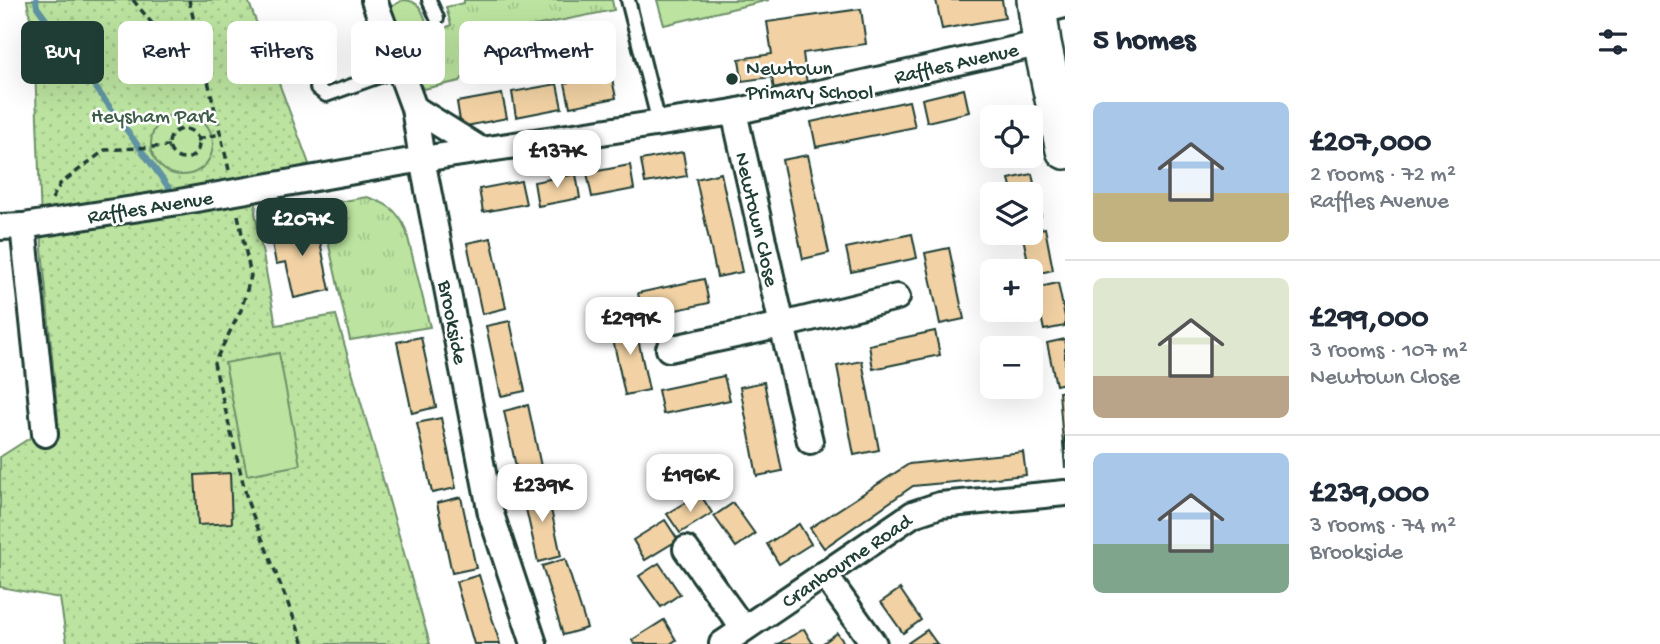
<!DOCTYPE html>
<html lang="en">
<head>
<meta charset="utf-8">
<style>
  body { margin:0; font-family:"Gochi Hand",sans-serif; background:#f6f6f7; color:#1f2937; height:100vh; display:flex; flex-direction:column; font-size:26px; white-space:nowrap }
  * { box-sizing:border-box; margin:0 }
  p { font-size:23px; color:#747a83 }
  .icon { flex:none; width:38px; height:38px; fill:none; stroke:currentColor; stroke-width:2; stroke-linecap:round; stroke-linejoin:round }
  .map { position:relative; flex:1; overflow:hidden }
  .details { display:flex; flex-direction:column; background:#fff; width:595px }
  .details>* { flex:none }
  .guide { position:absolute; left:21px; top:21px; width:665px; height:63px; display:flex; gap:14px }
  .controls { position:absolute; left:980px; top:105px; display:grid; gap:14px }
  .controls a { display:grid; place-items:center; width:63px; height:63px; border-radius:10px; background:#fff; box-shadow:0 7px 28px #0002; font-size:35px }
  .price { position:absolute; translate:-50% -60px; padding:0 16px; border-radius:14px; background:#fff; color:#222; font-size:23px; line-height:46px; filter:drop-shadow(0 2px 4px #0008) }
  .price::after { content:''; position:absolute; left:50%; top:42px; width:21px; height:16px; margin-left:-10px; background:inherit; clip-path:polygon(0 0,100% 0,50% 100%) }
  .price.selected { background:#1f3d34; color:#fff }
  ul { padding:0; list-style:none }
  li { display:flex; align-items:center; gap:21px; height:175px; padding:0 28px }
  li+li { border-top:2px solid #e0e1e3 }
  li span { display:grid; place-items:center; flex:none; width:196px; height:140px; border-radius:10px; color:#555 }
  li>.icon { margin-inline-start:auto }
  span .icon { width:84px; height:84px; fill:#fffc; stroke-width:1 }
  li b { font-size:30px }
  h2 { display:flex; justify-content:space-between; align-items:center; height:84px; padding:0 28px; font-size:30px }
  .pill { padding:0 24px; border-radius:10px; background:#fff; box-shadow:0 7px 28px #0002; font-size:24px; line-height:63px }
  .pill.selected { background:#1f3d34; color:#fff }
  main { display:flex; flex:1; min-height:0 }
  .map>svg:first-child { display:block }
</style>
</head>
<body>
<main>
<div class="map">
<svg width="1065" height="644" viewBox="0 0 1065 644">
  <defs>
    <pattern id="grass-tufts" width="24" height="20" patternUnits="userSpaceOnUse" patternTransform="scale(1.75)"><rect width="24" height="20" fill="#bce4a0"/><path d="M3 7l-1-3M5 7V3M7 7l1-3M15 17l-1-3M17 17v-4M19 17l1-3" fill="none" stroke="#a1c48a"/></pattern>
    <pattern id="park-dots" width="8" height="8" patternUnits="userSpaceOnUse" patternTransform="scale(1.75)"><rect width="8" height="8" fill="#bce4a0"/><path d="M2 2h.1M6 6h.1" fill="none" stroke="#a1c48a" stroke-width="1.8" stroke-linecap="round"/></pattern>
  </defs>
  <rect width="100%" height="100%" fill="#fff"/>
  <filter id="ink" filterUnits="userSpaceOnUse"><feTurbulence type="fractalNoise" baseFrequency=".0143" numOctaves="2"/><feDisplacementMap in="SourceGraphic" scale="14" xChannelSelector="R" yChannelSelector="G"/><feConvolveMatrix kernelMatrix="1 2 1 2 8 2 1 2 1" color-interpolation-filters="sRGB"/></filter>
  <g filter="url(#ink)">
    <g fill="url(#grass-tufts)" stroke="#6e906a" stroke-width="2">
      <path d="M403,0C424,0 424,19 431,36L451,25L446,7L464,3V0H612L614,10L494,34L460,81L423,89L391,7Z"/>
      <path d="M367,197C388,204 397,209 406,230L430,327L350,340L320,205Z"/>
    </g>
    <path fill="url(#park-dots)" stroke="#6e906a" stroke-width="2" d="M27,0H248L309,164L259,183L255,212L276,325L336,315L430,644H67L60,598L0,587V457L58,420L42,248L34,42Z"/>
    <g fill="#bce4a0" stroke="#6e906a" stroke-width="2">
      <path d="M657,0H769L664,25Z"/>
      <circle cx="182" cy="144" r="31"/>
      <path d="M279,353L300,465L247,475L225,363Z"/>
    </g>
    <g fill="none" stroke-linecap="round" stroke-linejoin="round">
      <path stroke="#6093a3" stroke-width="6" d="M36,0L37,7L174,195"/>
    </g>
    <g fill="#f2d2a4" stroke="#1f3d34" stroke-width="2">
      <path d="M936,0H1002L1005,18L942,29Z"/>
      <path d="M861,9L866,44L803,53L807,85L774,90L772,77L742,81L739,59L772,54L767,22Z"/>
      <path d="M611,74L616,98L570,107L565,83Z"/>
      <path d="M557,84L562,108L516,117L512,92Z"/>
      <path d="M964,89L969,112L927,122L922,99Z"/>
      <path d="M502,94L507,118L461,127L457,102Z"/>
      <path d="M909,101L915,127L816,147L811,122Z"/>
      <path d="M683,152L687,176L645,183L641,160Z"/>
      <path d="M808,155L829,253L803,259L782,160Z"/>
      <path d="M1004,156H1028L1029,159L1006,164Z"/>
      <path d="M630,165L634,189L592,197L587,173Z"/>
      <path d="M721,173L742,272L717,277L696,179Z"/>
      <path d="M576,174L580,198L538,206L534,182Z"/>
      <path d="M1032,174L1041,216L1031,218V194H1013L1009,179Z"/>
      <path d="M521,181L526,204L483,212L479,189Z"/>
      <path d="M316,222L330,290L294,298L286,262L276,264L270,232Z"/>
      <path d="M1045,228L1053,270L1031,275L1022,233H1031V231Z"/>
      <path d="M912,234L917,258L851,272L846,248Z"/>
      <path d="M491,238L506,308L482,314L467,243Z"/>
      <path d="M949,248L964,319L940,324L925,253Z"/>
      <path d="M704,279L709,303L643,317L638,293Z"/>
      <path d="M1058,283L1065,317V326L1044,330L1035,288Z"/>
      <path d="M634,320L649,390L625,395L610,325Z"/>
      <path d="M510,321L525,391L501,396L486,326Z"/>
      <path d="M935,331L940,355L873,369L869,345Z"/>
      <path d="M421,337L436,407L412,413L397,342Z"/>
      <path d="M1065,339V383L1056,385L1047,343Z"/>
      <path d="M862,361L879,450L854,455L837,366Z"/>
      <path d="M724,376L730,400L663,414L658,390Z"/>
      <path d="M764,382L782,471L757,476L740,387Z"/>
      <path d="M1065,391V468L1059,392Z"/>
      <path d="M528,405L543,476L519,481L504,411Z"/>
      <path d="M441,418L456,488L432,493L417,423Z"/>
      <path d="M1023,452L1026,475L913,486L824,548L810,528L909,464Z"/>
      <path d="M230,473L232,523L198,525L195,475Z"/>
      <path d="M546,486L561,556L538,562L522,491Z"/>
      <path d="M700,494L712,513L680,533L667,514Z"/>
      <path d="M461,497L476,568L452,573L437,503Z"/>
      <path d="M733,503L755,534L736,547L714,516Z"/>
      <path d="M665,520L678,540L645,560L633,540Z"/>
      <path d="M799,524L811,544L779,564L767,544Z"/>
      <path d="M565,559L587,628L563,635L542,566Z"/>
      <path d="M659,563L680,594L661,607L639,576Z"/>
      <path d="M479,575L500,644H474L456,582Z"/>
      <path d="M900,589L921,620L903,633L881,602Z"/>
      <path d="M664,620L676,640L670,644H634L632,640Z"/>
      <path d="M804,629L813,644H778Z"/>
      <path d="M927,630L937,644H909L908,643Z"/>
      <path d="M837,633L845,644H822Z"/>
    </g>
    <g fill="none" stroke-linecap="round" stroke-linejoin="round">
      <defs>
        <g id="lane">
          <path d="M429,0L437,18"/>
          <path d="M628,0L659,123"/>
          <path d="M317,88L326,95L399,69"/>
        </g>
        <g id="street">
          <path d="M374,0L414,108L422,159L491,514L534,644"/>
          <path d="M1038,12L1065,5"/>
          <path d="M414,108L481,150"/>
          <path d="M734,112L782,325L810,441"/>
          <path d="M23,226L45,434"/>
          <path d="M0,227L23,226L179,202L422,159L734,112L1042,43"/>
          <path d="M669,349L782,325L897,297"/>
          <path d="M686,549L743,628"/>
          <path d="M824,574L874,644"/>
          <path d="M722,644L913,514L940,505L1065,493"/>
        </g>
        <path id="secondary" d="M1036,0L1042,43L1065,150"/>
      </defs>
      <use href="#lane" stroke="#1f3d34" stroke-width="18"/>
      <use href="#street" stroke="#1f3d34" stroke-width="30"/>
      <use href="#secondary" stroke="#1f3d34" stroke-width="42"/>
      <g stroke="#1f3d34" stroke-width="3.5" stroke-dasharray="7 5" stroke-linecap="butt">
        <path d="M133,0L164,38L203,58"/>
        <path d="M189,0L229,170"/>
        <circle cx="184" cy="144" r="15"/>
        <path d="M198,139L220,134"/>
        <path d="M52,199L60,184L105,150L169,146"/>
        <path d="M238,215L251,276L241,310L214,363L248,503L304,644"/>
      </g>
      <use href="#lane" stroke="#fff" stroke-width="12"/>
      <use href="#street" stroke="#fff" stroke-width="24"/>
      <use href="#secondary" stroke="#fff" stroke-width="37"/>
    </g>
  </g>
  <circle fill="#1f3d34" stroke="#fff" stroke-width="2.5" cx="732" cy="79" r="7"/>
  <g text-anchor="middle" stroke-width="5" stroke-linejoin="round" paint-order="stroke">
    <g font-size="21" fill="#1f3d34" stroke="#fff">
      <text transform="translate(956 62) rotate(-13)" y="7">Raffles Avenue</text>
      <text transform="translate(150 206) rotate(-9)" y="7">Raffles Avenue</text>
      <text transform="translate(758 219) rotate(77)" y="7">Newtown Close</text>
      <text transform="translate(454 322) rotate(79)" y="7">Brookside</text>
      <text transform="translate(846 560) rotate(-34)" y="7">Cranbourne Road</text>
    </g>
    <g font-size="21" fill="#1f3d34" stroke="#fff" text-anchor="start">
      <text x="746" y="74">Newtown<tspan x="746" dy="24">Primary School</tspan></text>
    </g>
    <g font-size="21" fill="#3e5e4a" stroke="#fff">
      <text x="153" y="122">Heysham Park</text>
    </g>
  </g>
</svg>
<div class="controls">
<a><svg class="icon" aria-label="locate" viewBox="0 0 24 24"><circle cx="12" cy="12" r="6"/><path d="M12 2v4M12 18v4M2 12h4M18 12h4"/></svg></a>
<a><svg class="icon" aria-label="layers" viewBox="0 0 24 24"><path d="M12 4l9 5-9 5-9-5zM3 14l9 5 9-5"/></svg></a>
<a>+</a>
<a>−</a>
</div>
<b class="price" style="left:557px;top:190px">£137K</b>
<b class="price selected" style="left:302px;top:258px">£207K</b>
<b class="price" style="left:630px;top:357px">£299K</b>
<b class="price" style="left:690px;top:514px">£196K</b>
<b class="price" style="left:542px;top:524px">£239K</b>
<div class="guide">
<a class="pill selected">Buy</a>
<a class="pill">Rent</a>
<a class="pill">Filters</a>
<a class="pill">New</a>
<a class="pill">Apartment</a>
</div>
</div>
<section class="details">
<h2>5 homes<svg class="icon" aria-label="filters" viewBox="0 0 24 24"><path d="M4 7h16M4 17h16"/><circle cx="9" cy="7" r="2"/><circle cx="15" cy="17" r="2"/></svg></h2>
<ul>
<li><span style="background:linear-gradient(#a9c7e8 65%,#c2b280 0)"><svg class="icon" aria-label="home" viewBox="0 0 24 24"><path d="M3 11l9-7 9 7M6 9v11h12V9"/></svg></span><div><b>£207,000</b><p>2 rooms · 72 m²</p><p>Raffles Avenue</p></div></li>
<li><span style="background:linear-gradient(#dfe7d0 70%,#b9a48a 0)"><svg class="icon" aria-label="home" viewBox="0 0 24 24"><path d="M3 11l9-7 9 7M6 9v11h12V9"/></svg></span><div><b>£299,000</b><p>3 rooms · 107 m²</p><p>Newtown Close</p></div></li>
<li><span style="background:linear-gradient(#a9c7e8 65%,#7fa58c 0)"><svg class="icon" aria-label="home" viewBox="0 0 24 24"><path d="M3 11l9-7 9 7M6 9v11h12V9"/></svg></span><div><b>£239,000</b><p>3 rooms · 74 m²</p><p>Brookside</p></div></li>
</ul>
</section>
</main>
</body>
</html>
